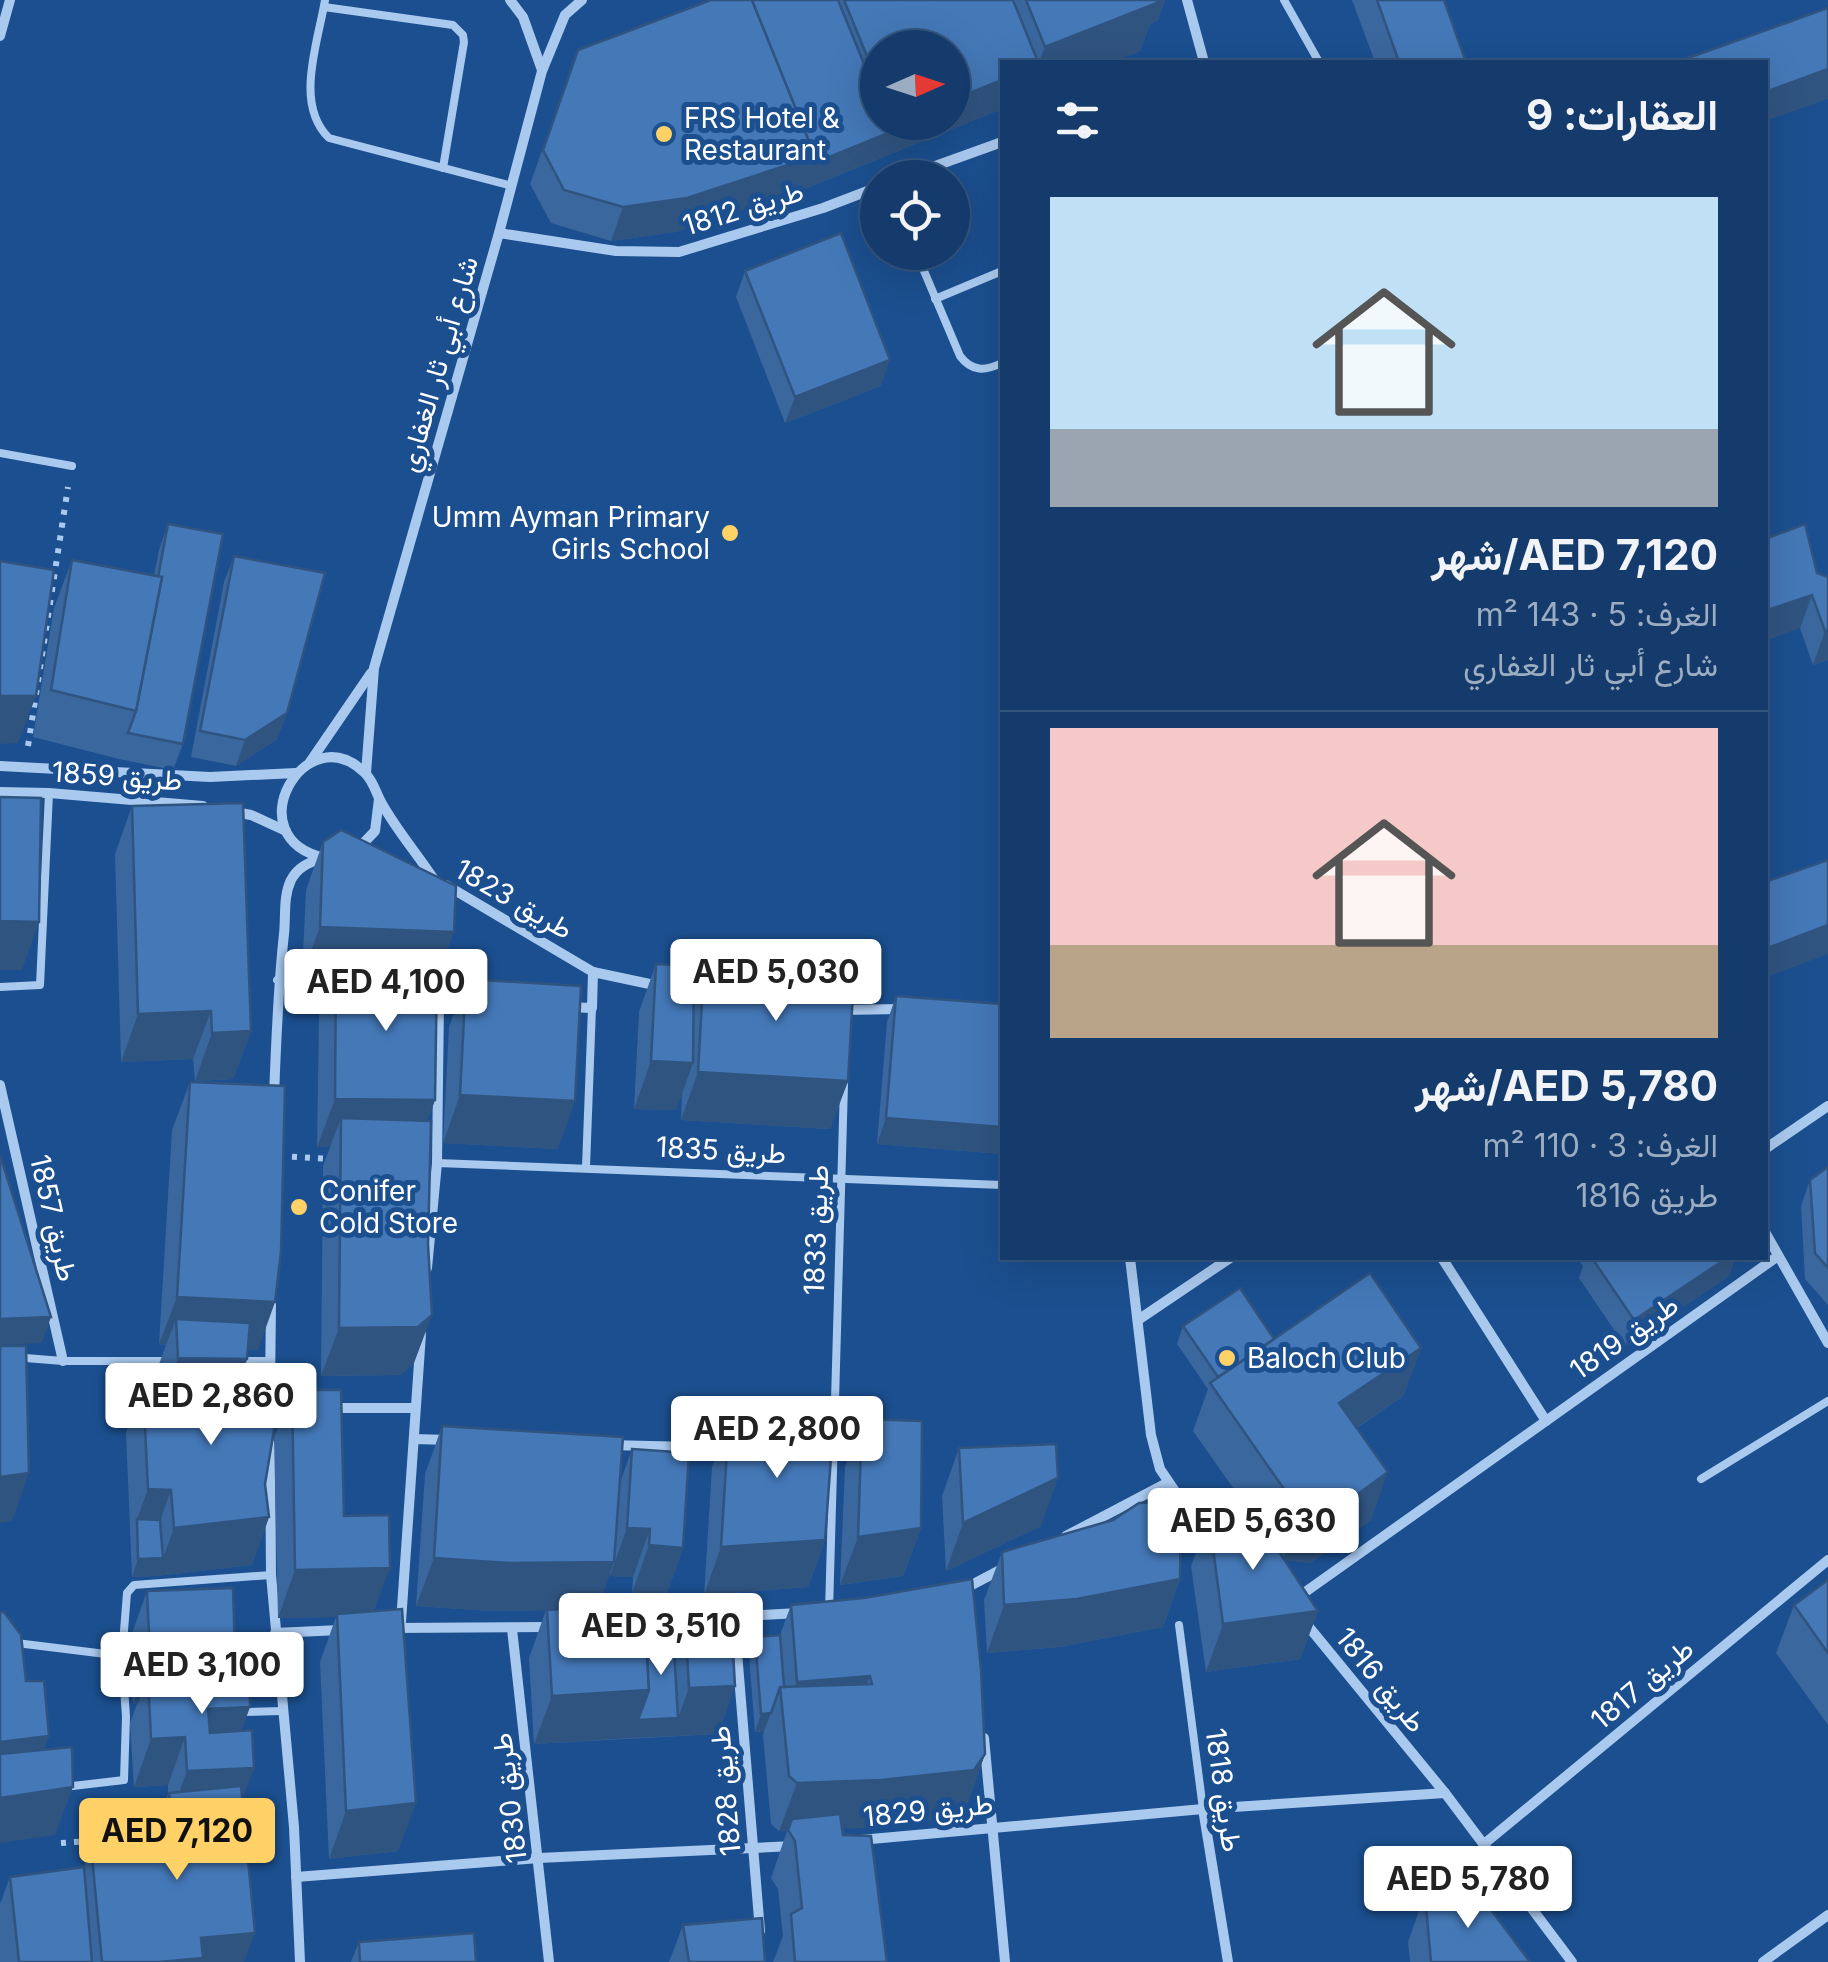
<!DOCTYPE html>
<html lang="ar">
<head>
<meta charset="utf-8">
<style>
  body { margin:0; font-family:Inter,Vazirmatn,sans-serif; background:#1d4271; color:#f1f3f6; direction:rtl; height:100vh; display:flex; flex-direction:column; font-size:38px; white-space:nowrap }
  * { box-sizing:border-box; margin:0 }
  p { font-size:32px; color:#9dadc1 }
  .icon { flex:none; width:55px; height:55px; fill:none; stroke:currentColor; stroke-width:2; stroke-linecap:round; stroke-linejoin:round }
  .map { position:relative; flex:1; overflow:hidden; direction:ltr }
  .sheet { position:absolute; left:1000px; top:60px; width:768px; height:1200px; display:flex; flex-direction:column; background:#143b6b; border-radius:0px; box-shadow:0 10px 40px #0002,0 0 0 2px #33557e; direction:rtl }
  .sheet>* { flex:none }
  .needle { width:65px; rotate:87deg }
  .tools { position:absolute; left:860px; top:30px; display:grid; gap:20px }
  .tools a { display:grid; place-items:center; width:110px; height:110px; border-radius:50%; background:#143b6b; box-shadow:0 10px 40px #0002,0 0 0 2px #33557e; font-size:50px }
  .price { position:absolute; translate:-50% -85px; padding:0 22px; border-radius:10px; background:#fff; color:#222; font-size:32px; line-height:65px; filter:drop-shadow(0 2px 5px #0008) }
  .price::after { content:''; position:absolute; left:50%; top:60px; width:30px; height:22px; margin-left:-15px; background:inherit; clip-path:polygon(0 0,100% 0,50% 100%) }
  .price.active { background:#ffd166; color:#111 }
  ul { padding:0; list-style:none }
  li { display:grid; align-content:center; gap:20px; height:530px; padding:0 50px }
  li+li { border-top:2px solid #33557e }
  li span { display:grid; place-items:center; height:310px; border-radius:0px; color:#555 }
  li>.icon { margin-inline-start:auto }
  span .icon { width:180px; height:180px; fill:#fffc; stroke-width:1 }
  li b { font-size:42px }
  h2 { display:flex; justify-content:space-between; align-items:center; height:120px; padding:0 50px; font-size:42px }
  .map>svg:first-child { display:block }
</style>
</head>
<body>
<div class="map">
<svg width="1828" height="1962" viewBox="0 0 1828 1962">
  <rect width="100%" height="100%" fill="#1b4f8f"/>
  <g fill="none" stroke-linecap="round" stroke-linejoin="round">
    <g stroke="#a9c9ee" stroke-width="6" stroke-dasharray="5 8" stroke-linecap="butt">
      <path d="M28,746L68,487"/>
      <path d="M279,1156L331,1159"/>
      <path d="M240,1831L273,1829"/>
      <path d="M61,1843L158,1836"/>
    </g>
    <g stroke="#a9c9ee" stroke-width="8">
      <path d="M325,0C318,43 294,104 329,138L512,186"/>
      <path d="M1284,0L1319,62"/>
      <path d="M324,7L453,25L463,35L464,42L443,168"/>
      <path d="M916,252L960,356C972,372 985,371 1002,363"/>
      <path d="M935,299L1002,271"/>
      <path d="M0,453L72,466"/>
      <path d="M277,980L307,991L336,993"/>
      <path d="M0,987L40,985L49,793"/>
      <path d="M437,1163L1002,1185"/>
      <path d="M586,1167L592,1008"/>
      <path d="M0,1356L63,1361H170"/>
      <path d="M239,1361H271"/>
      <path d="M1701,1479L1828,1401"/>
      <path d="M829,1611L844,1085"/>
      <path d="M1179,1625L1203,1809"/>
      <path d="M0,1641L122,1656"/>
      <path d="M242,1712L282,1711"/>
      <path d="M64,1787L124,1780L126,1717L122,1656L127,1593L134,1585L271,1575"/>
    </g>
    <g stroke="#a9c9ee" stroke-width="10">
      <path d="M510,0L523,17L542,70"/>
      <path d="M1187,0L1204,62"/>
      <path d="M0,36L10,0"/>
      <path d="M902,178L1002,142"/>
      <path d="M499,233L616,251L679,252L823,208L878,187"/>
      <path d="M310,762L371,673"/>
      <path d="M0,766L210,777L296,773"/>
      <path d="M366,773L374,668L499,233L542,71L565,15L582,0"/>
      <path d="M0,792L49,793L203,806"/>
      <path d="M230,811L251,815L286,831"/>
      <path d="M356,851L375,831L379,799"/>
      <path d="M325,858C234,838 306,714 365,773C373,781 375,790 380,800C394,827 416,852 433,878"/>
      <path d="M446,885L593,972L659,986"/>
      <path d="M567,1007L592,1008L593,972"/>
      <path d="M839,1010L902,1009"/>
      <path d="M0,1085L63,1361"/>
      <path d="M274,1097C276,1042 278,988 284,934C286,915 283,897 291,880C298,867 308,863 322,858"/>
      <path d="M1765,1149L1828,1106"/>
      <path d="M1765,1232L1828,1343"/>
      <path d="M1130,1258L1151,1435L1160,1469L1177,1494L1222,1524"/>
      <path d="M1442,1258L1546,1421"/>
      <path d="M427,1268L437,1163L439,1001L470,1002"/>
      <path d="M1138,1320L1230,1258"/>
      <path d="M270,1387L271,1304"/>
      <path d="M330,1408H414"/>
      <path d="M414,1439L448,1440"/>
      <path d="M270,1444L271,1575L294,1827L300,1962"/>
      <path d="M609,1445L732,1448"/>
      <path d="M1066,1536L1167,1483"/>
      <path d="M964,1589L1002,1569"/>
      <path d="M1294,1600L1778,1256"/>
      <path d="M734,1616L760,1931"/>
      <path d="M722,1617L799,1613"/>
      <path d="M1304,1621L1445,1793L1572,1962"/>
      <path d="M401,1622L421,1334"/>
      <path d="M632,1622L690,1619"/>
      <path d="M392,1628L550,1627"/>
      <path d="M512,1629L549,1962"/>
      <path d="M275,1633L340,1630"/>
      <path d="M984,1738L1005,1962"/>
      <path d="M1203,1809L1228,1962"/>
      <path d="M860,1840L1203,1809L1445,1793"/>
      <path d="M1484,1844L1828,1560"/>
      <path d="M296,1877L539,1858L794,1846"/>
      <path d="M1763,1962L1828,1915"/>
    </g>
  </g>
  <g fill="#3a679d" fill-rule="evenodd">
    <path d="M711,0H1165L1158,20L1150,24L1140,51L1111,62H1002V109L802,190L675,232L611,241L551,223L530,184L578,50ZM878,48L952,122H878Z"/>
    <path d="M1352,0H1444L1466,62H1375Z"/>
    <path d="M745,271L881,386L785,423L736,297Z"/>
    <path d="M168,524L183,744L173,770L119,759L33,737L54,608L72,560L154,576L159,550Z"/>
    <path d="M234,556L287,713L277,739L236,766L191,757L224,582Z"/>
    <path d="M1817,573L1828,577V660L1813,665L1800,628Z"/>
    <path d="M132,806L251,1031L233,1079L195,1081L193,1059L121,1062L115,854Z"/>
    <path d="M323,842L437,979L435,1100L427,1121L414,1363L400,1375L321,1376L323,1166L330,1147H317L319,1015L333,976L302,975L306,890Z"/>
    <path d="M656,964L694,994L704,966L848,1081L830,1129L681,1120L682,1092L676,1110L634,1109L639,1012Z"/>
    <path d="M466,979L558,1149L443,1143L449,1027Z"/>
    <path d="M896,996L1002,1004V1154L877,1144L887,1022Z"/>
    <path d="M190,1082L258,1350L248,1349L247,1359L240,1379L265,1484L269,1517L252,1565L156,1576L132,1577L126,1433L143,1385L159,1384L158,1367L166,1345L159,1344L172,1130Z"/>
    <path d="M1828,1167V1305L1805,1279L1801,1206L1810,1180Z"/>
    <path d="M1577,1258H1735L1729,1276L1625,1346L1579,1278L1583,1266Z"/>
    <path d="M1183,1326L1274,1339L1421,1348L1403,1396L1357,1428L1371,1520L1310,1563L1285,1560L1318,1611L1300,1659L1206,1672L1191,1566L1209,1518L1250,1512L1193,1431L1208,1389L1177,1344Z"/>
    <path d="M292,1390L344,1516L374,1611L398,1851L329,1859L320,1662L336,1617L278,1618L274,1438Z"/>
    <path d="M862,1419L921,1528L903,1576L840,1585L845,1467Z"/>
    <path d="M729,1420L825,1540L808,1587L704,1595L712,1467Z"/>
    <path d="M442,1426L620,1483L632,1449L683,1548L666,1595L632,1593L633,1577L610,1576V1573L598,1607L646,1633L673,1632L684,1601L735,1686L718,1734L534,1744L529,1658L546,1610L492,1611L416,1606L425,1474Z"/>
    <path d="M959,1448L1041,1526L946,1571L942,1496Z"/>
    <path d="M1002,1552L1180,1579L1163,1627L1060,1647L987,1653L984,1600Z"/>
    <path d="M1828,1580V1725L1776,1653L1794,1605Z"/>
    <path d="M147,1591L235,1654L228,1672L242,1731L254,1768L242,1799L244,1962H0V1904L10,1877L84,1867L91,1846L152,1840L168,1794V1785L134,1787L130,1723L137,1704H133L130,1639Z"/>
    <path d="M791,1605L985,1754L968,1802L956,1818L842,1828L887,1962H773L783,1936L778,1889L771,1878L787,1831H779L771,1824L763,1735L764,1731L755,1732L749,1655L755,1637L780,1635Z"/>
    <path d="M1425,1894L1530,1962H1410L1408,1942Z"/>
    <path d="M683,1925L765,1962H669Z"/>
    <path d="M359,1942L476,1962H351Z"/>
  </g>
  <g fill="#305480">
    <path d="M1156,0H1165L1158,20L1150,24L1140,51L1111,62H1039L1045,47Z"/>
    <path d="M1828,69V99L1765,121V92Z"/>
    <path d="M1002,80V109L802,190L675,232L611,241L623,207L891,132L894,124L898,122H952V100Z"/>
    <path d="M890,360L881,386L785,423L795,397Z"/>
    <path d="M1812,595L1800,628L1765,641V611Z"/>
    <path d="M1828,630V660L1813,665L1825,631Z"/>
    <path d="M0,696H36L18,743L0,744Z"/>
    <path d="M287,713L277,739L236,766L245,740Z"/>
    <path d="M0,921L39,922L22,970H0Z"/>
    <path d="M1828,925V954L1765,978V949Z"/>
    <path d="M320,927L454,932L436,980L336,967L333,976L302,975Z"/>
    <path d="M211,1011L193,1059L121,1062L138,1014Z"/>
    <path d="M251,1031L233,1079L195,1081L212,1033Z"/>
    <path d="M651,1061L693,1063L676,1110L634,1109Z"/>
    <path d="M698,1072L848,1081L830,1129L681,1120Z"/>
    <path d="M460,1095L575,1101L558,1149L443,1143Z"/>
    <path d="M335,1099L435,1100L418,1148L341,1118L330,1147H317Z"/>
    <path d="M886,1118L1002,1127V1154L877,1144Z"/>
    <path d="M1727,1258H1735L1729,1276L1625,1346L1634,1320Z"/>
    <path d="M177,1297L275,1302L258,1350L177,1345L176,1319L166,1345L159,1344Z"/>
    <path d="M432,1315L414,1363L400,1375L321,1376L339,1328Z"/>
    <path d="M51,1317L42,1343L0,1345V1319Z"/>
    <path d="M1421,1348L1403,1396L1322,1451L1339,1403Z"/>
    <path d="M178,1358L247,1359L230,1407L160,1406Z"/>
    <path d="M1388,1472L1371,1520L1310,1563L1283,1560L1300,1512Z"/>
    <path d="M29,1473L12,1521L0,1523V1477Z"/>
    <path d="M1058,1478L1041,1526L946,1571L963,1523Z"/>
    <path d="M148,1489L171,1490L154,1538L137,1519Z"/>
    <path d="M269,1517L252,1565L156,1576L132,1577L138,1559L163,1558L174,1528Z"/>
    <path d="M627,1528L650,1529L633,1577L610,1576Z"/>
    <path d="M921,1528L903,1576L840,1585L858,1537Z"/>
    <path d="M825,1540L808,1587L704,1595L721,1547Z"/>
    <path d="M649,1545L683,1548L666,1595L632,1593Z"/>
    <path d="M434,1558L614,1562L597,1610L492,1611L416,1606Z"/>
    <path d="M390,1568L372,1616L337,1614L336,1617L278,1618L295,1570Z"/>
    <path d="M1180,1579L1163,1627L1060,1647L987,1653L1004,1605Z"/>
    <path d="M1318,1611L1300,1659L1206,1672L1223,1624Z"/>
    <path d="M235,1654L217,1701L148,1676L138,1704H133L150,1656Z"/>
    <path d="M870,1676L852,1724L786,1712L797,1682Z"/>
    <path d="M735,1686L718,1734L632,1738L638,1720L678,1718L689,1688Z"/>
    <path d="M649,1690L632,1738L534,1744L552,1696Z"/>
    <path d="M250,1707L233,1755L191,1757L208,1709Z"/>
    <path d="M771,1713L764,1731L755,1732L761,1714Z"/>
    <path d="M49,1736L31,1784L0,1788V1742Z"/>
    <path d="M185,1737L168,1785L134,1787L151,1739Z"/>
    <path d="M985,1754L968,1802L956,1818L864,1828L788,1831L792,1819L787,1831H779L797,1783Z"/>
    <path d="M254,1768L236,1816L171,1815L187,1771Z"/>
    <path d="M73,1787L55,1835L0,1843V1798Z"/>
    <path d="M416,1803L398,1851L329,1859L346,1811Z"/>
    <path d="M255,1933L244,1962H159L201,1938Z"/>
  </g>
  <g fill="#4478b7" stroke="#305480" stroke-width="2.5">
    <path d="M711,0H752L815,156L687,198L623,207L564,190L543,150L578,50Z"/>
    <path d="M752,0H838L878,98V122H887L891,132L812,164L815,156Z"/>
    <path d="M844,0H1013L1038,62H1002V80L952,100V48H878V83Z"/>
    <path d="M1026,0H1158L1157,3L1045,47Z"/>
    <path d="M1377,0H1444L1466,62H1399Z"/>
    <path d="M1828,8V69L1765,92V62H1677Z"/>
    <path d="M841,233L890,360L795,397L745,271Z"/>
    <path d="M168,524L223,534L183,744L128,733L136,711L162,577H158Z"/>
    <path d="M1805,524L1817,573L1828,577V630L1825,631L1812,595L1765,611V539Z"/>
    <path d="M234,556L325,573L287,713L245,740L200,731Z"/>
    <path d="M72,560L162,577L136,711L51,690Z"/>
    <path d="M0,561L54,570L36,696H0Z"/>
    <path d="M0,797L41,798L39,922L0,921Z"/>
    <path d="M243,803L251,1031L212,1033L211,1011L138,1014L132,806Z"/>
    <path d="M341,830L456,886L454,932L320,927L323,842Z"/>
    <path d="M1828,860V925L1765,949V882Z"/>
    <path d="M656,964L694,966L693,1063L651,1061Z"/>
    <path d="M704,966L854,975L848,1081L698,1072Z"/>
    <path d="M336,967L437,969L435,1100L335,1099Z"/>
    <path d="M466,979L581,986L575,1101L460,1095Z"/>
    <path d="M896,996L1002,1004V1127L886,1118Z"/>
    <path d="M190,1082L285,1086L281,1252L275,1302L177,1297Z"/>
    <path d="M341,1118L431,1121L428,1244L432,1315L418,1327L339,1328Z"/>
    <path d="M0,1155L51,1317L0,1319Z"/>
    <path d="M1828,1167V1268L1815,1253L1810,1180Z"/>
    <path d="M1592,1258H1727L1634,1320Z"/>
    <path d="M1370,1273L1421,1348L1339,1403L1388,1472L1328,1516L1300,1512L1210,1383Z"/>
    <path d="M1240,1288L1274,1339L1218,1377L1183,1326Z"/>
    <path d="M176,1319L250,1323L247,1359L178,1358Z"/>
    <path d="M0,1346H26L29,1473L0,1477Z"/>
    <path d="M275,1377L274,1430L265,1484L269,1517L174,1528L171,1490L148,1489L143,1385Z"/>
    <path d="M292,1390H341L344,1516L389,1515L390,1568L295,1570Z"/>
    <path d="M834,1416L825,1540L721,1547L729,1420Z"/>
    <path d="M862,1419L922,1421L921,1528L858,1537Z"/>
    <path d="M442,1426L623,1437L614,1562L509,1563L434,1558Z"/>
    <path d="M1056,1444L1058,1478L963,1523L959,1448Z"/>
    <path d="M632,1449L689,1453L683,1548L649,1545L650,1529L627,1528Z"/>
    <path d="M1181,1501L1180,1579L1077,1599L1004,1605L1002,1552L1113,1520L1139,1503Z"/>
    <path d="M1253,1512L1318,1611L1223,1624L1209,1518Z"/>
    <path d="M137,1519L160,1520L163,1558L138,1559Z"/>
    <path d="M972,1579L981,1670L985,1754L974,1770L881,1780L797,1783L789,1776L780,1687L872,1684L870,1676L797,1682L791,1605L864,1598Z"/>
    <path d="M1828,1580V1653L1794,1605Z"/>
    <path d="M233,1588L235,1654L150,1656L147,1591Z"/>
    <path d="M730,1598L735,1686L689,1688L684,1601Z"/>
    <path d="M644,1604L649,1690L552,1696L547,1610Z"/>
    <path d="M402,1609L416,1803L346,1811L337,1614Z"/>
    <path d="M0,1612H4L21,1635L26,1681H44L49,1736L0,1742Z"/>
    <path d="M673,1632L678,1718L638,1720L649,1690L646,1633Z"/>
    <path d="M780,1635L784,1687H780L771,1713L761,1714L755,1637Z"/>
    <path d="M249,1671L250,1707L208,1709L210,1733L252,1730L254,1768L187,1771L185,1737L151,1739L148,1676Z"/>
    <path d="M72,1747L73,1787L0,1798V1754Z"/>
    <path d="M241,1786L255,1933L201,1938L203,1958L159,1962H102L91,1846L173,1837L169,1793Z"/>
    <path d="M840,1814L843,1835L871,1836L887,1962H795L791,1914L802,1908L795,1841L788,1830L792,1819Z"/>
    <path d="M84,1867L92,1962H19L10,1877Z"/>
    <path d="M1477,1891L1530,1962H1431L1425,1894Z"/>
    <path d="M762,1918L765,1962H689L683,1925Z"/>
    <path d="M474,1933L476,1962H360L359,1942Z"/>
  </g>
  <g fill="#ffd166" stroke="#1b4f8f" stroke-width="4">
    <circle cx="664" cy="134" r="10"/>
    <circle cx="730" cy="533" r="10"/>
    <circle cx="299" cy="1207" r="10"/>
    <circle cx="1227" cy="1358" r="10"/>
  </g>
  <g text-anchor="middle" stroke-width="10" stroke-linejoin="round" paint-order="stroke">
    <g font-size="28" fill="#fff" stroke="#1b4f8f" text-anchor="start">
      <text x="684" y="128">FRS Hotel &amp;<tspan x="684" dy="32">Restaurant</tspan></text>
      <text x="710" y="527" text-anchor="end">Umm Ayman Primary<tspan x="710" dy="32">Girls School</tspan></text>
      <text x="319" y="1201">Conifer<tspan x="319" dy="32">Cold Store</tspan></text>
      <text x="1247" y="1368">Baloch Club</text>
    </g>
    <g font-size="28" fill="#fff" stroke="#1b4f8f">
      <text transform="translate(743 208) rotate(-17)" y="10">طريق 1812</text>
      <text transform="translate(438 364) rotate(-74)" y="10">شارع أبي ثار الغفاري</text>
      <text transform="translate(117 776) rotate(4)" y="10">طريق 1859</text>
      <text transform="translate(514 899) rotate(30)" y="10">طريق 1823</text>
      <text transform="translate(721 1150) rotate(3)" y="10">طريق 1835</text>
      <text transform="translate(54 1218) rotate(77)" y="10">طريق 1857</text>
      <text transform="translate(816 1230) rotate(-88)" y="10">طريق 1833</text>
      <text transform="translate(1624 1337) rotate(-35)" y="10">طريق 1819</text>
      <text transform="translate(1381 1680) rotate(51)" y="10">طريق 1816</text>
      <text transform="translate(1642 1684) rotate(-40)" y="10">طريق 1817</text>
      <text transform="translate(1224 1790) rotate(82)" y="10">طريق 1818</text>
      <text transform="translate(725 1791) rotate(-95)" y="10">طريق 1828</text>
      <text transform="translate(509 1798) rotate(-97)" y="10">طريق 1830</text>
      <text transform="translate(928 1810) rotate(-6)" y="10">طريق 1829</text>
    </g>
  </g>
</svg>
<div class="tools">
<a><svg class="needle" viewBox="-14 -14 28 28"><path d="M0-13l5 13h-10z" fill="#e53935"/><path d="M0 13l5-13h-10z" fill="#9dadc1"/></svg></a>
<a><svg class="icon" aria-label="locate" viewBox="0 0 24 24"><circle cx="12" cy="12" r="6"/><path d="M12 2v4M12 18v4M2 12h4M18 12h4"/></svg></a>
</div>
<b class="price" style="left:776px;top:1024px">AED 5,030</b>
<b class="price" style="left:386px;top:1034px">AED 4,100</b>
<b class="price" style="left:211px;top:1448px">AED 2,860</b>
<b class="price" style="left:777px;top:1481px">AED 2,800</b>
<b class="price" style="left:1253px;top:1573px">AED 5,630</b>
<b class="price" style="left:661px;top:1678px">AED 3,510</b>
<b class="price" style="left:202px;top:1717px">AED 3,100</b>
<b class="price active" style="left:177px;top:1883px">AED 7,120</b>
<b class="price" style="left:1468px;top:1931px">AED 5,780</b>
<section class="sheet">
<h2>العقارات: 9<svg class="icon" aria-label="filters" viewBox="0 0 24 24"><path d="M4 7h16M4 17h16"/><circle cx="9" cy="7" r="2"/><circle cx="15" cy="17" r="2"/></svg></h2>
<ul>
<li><span style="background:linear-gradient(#bfe0f5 75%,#9aa5b1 0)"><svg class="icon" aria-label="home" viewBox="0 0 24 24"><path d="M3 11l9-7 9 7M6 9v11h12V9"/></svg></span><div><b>AED 7,120/شهر</b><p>الغرف: 5 · 143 m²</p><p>شارع أبي ثار الغفاري</p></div></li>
<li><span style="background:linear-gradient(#f6c9c9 70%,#b9a48a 0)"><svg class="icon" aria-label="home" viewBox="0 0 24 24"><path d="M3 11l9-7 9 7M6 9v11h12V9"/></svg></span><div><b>AED 5,780/شهر</b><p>الغرف: 3 · 110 m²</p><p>طريق 1816</p></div></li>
</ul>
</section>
</div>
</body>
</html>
